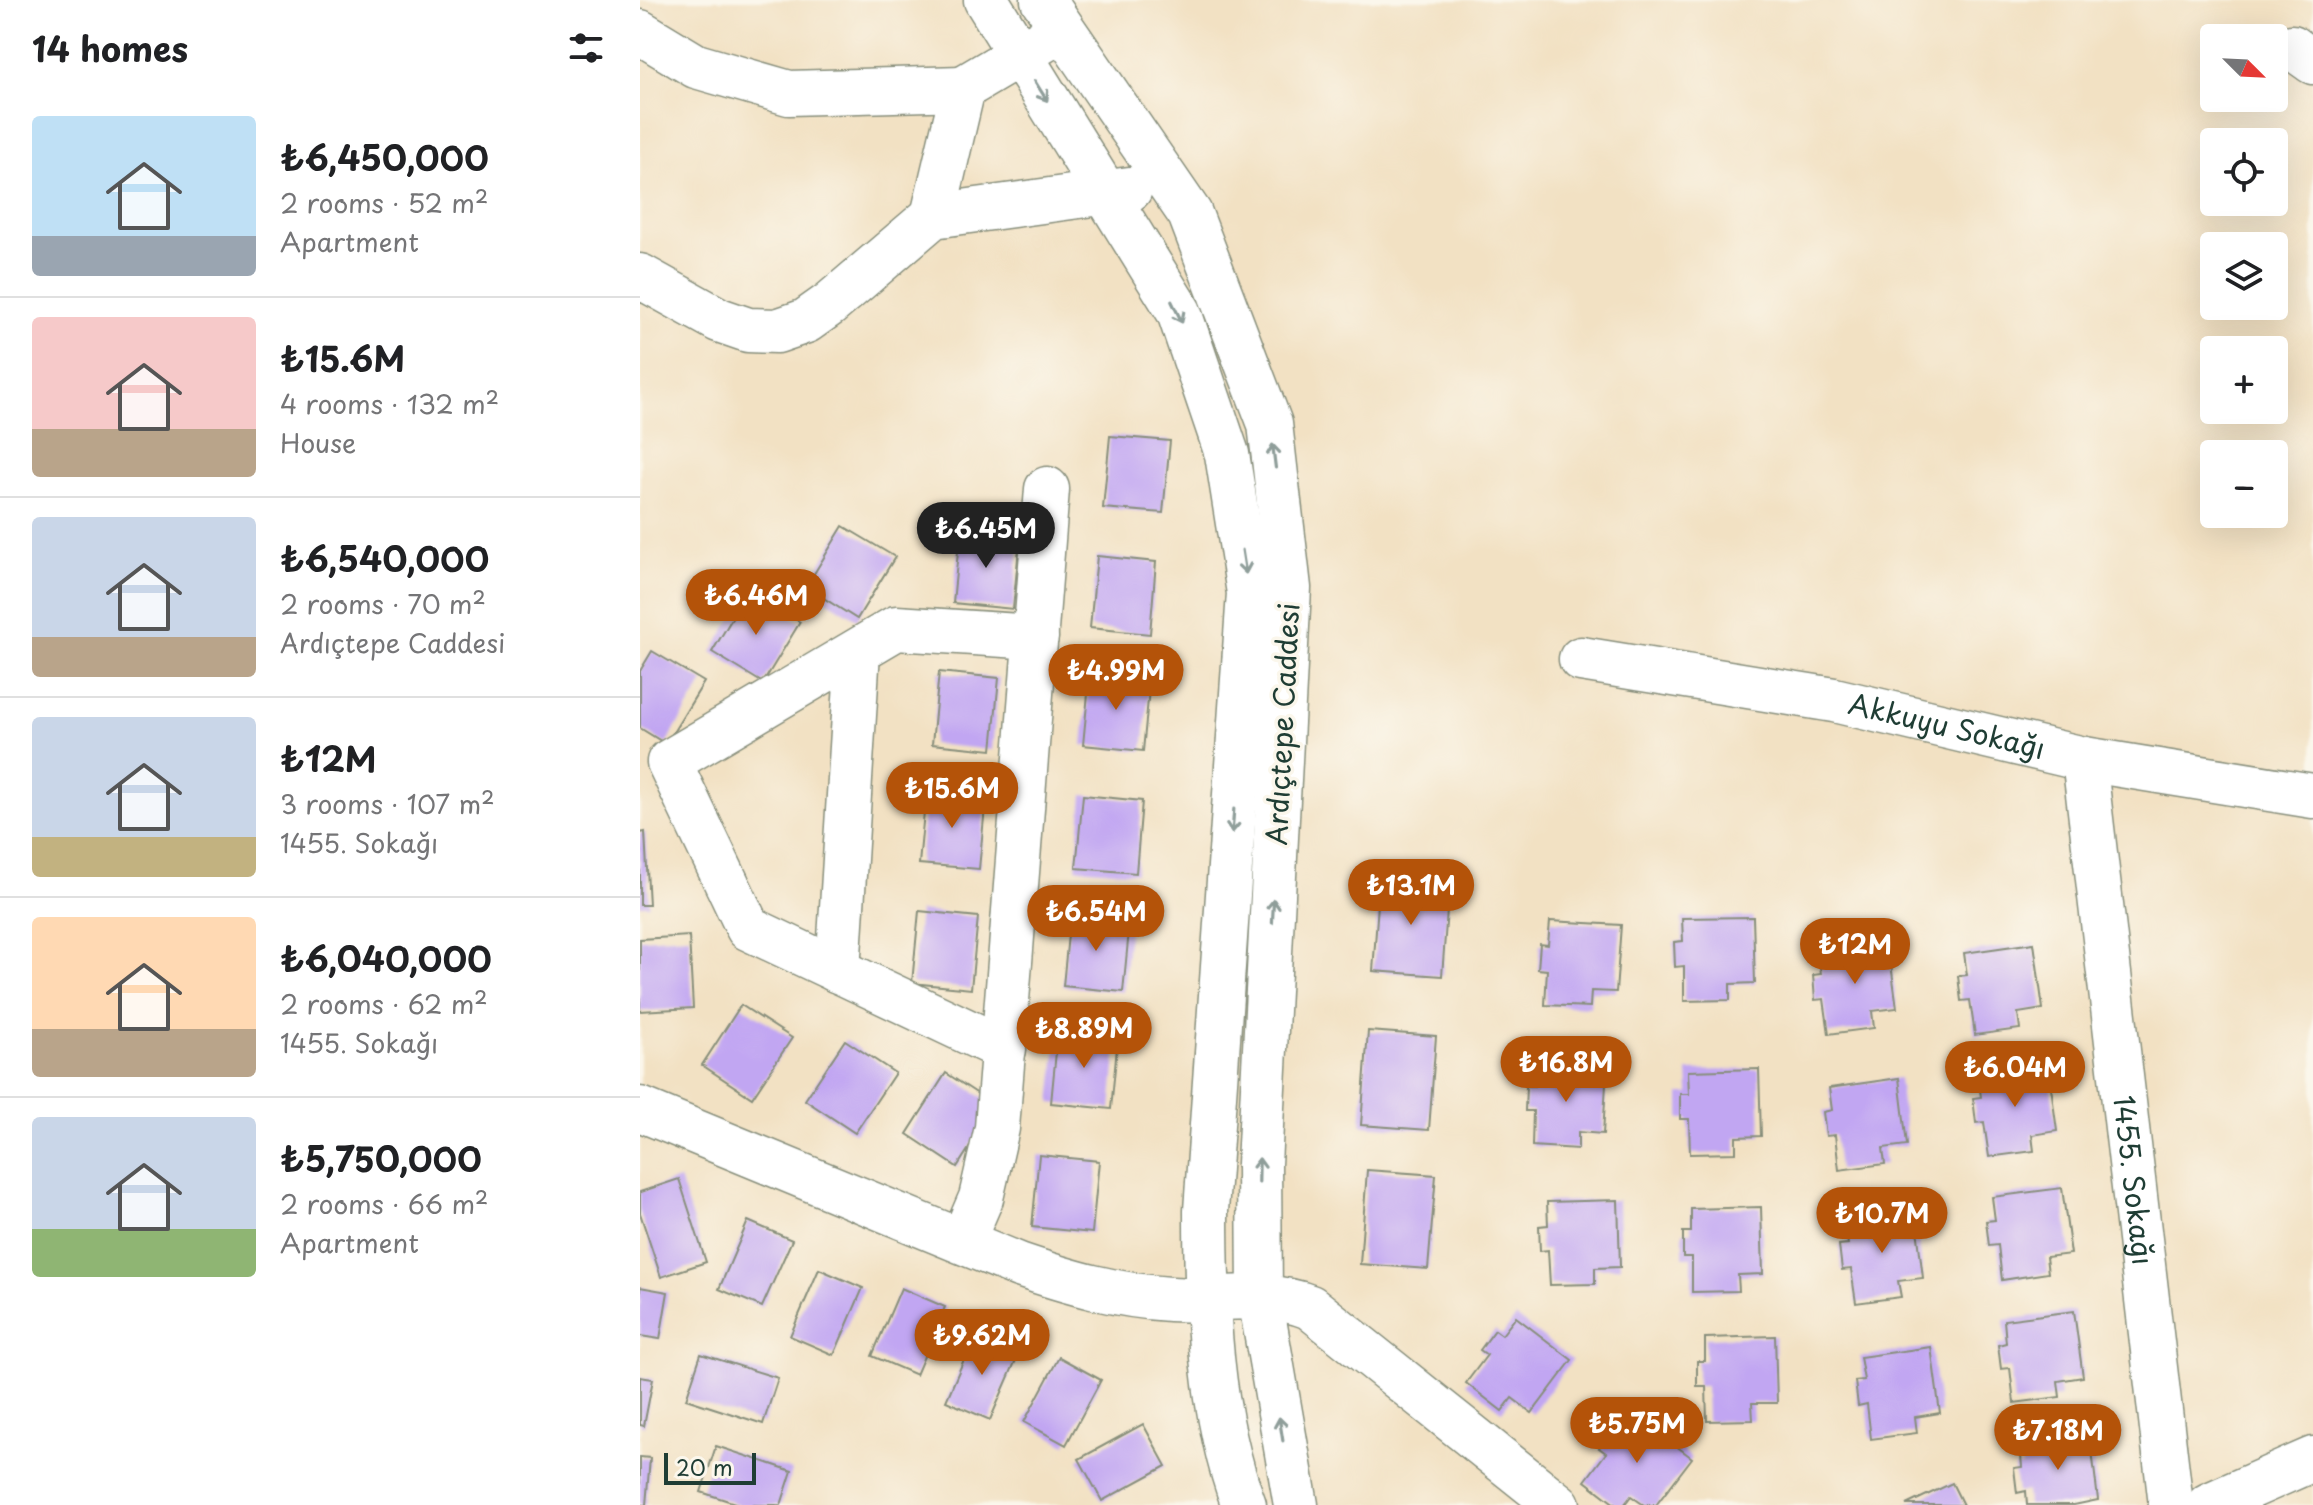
<!DOCTYPE html>
<html lang="en">
<head>
<meta charset="utf-8">
<style>
  body { margin:0; font-family:"Playpen Sans",sans-serif; background:#f6f6f6; color:#202124; height:100vh; display:flex; flex-direction:column; font-size:30px; white-space:nowrap }
  * { box-sizing:border-box; margin:0 }
  p { font-size:26px; color:#757577 }
  .icon { flex:none; width:44px; height:44px; fill:none; stroke:currentColor; stroke-width:2; stroke-linecap:round; stroke-linejoin:round }
  .map { position:relative; flex:1; overflow:hidden }
  .sheet { display:flex; flex-direction:column; background:#fff; width:640px }
  .sheet>* { flex:none }
  .needle { width:52px; rotate:114deg }
  .tools { position:absolute; left:1560px; top:24px; display:grid; gap:16px }
  .tools a { display:grid; place-items:center; width:88px; height:88px; border-radius:8px; background:#fff; box-shadow:0 8px 32px #0002; font-size:40px }
  .scale { position:absolute; left:24px; bottom:20px; width:92px; box-sizing:border-box; padding-left:8px; border:4px solid #1f3d34; border-top:0; font-size:22px; line-height:28px; white-space:nowrap; color:#1f3d34; -webkit-text-stroke:6px #fbf7ec; paint-order:stroke }
  .price { position:absolute; translate:-50% -68px; padding:0 18px; border-radius:28px; background:#b45309; color:#fff; font-size:26px; line-height:52px; filter:drop-shadow(0 2px 4px #0008) }
  .price::after { content:''; position:absolute; left:50%; top:48px; width:24px; height:18px; margin-left:-12px; background:inherit; clip-path:polygon(0 0,100% 0,50% 100%) }
  .price.active { background:#222; color:#fff }
  ul { padding:0; list-style:none }
  li { display:flex; align-items:center; gap:24px; height:200px; padding:0 32px }
  li+li { border-top:2px solid #e0e0e0 }
  li span { display:grid; place-items:center; flex:none; width:224px; height:160px; border-radius:8px; color:#555 }
  li>.icon { margin-inline-start:auto }
  span .icon { width:96px; height:96px; fill:#fffc; stroke-width:1 }
  li b { font-size:34px }
  h2 { display:flex; justify-content:space-between; align-items:center; height:96px; padding:0 32px; font-size:34px }
  main { display:flex; flex:1; min-height:0 }
  .map>svg:first-child { display:block }
</style>
</head>
<body>
<main>
<section class="sheet">
<h2>14 homes<svg class="icon" aria-label="filters" viewBox="0 0 24 24"><path d="M4 7h16M4 17h16"/><circle cx="9" cy="7" r="2"/><circle cx="15" cy="17" r="2"/></svg></h2>
<ul>
<li><span style="background:linear-gradient(#bfe0f5 75%,#9aa5b1 0)"><svg class="icon" aria-label="home" viewBox="0 0 24 24"><path d="M3 11l9-7 9 7M6 9v11h12V9"/></svg></span><div><b>₺6,450,000</b><p>2 rooms · 52 m²</p><p>Apartment</p></div></li>
<li><span style="background:linear-gradient(#f6c9c9 70%,#b9a48a 0)"><svg class="icon" aria-label="home" viewBox="0 0 24 24"><path d="M3 11l9-7 9 7M6 9v11h12V9"/></svg></span><div><b>₺15.6M</b><p>4 rooms · 132 m²</p><p>House</p></div></li>
<li><span style="background:linear-gradient(#c9d6e8 75%,#b9a48a 0)"><svg class="icon" aria-label="home" viewBox="0 0 24 24"><path d="M3 11l9-7 9 7M6 9v11h12V9"/></svg></span><div><b>₺6,540,000</b><p>2 rooms · 70 m²</p><p>Ardıçtepe Caddesi</p></div></li>
<li><span style="background:linear-gradient(#c9d6e8 75%,#c2b280 0)"><svg class="icon" aria-label="home" viewBox="0 0 24 24"><path d="M3 11l9-7 9 7M6 9v11h12V9"/></svg></span><div><b>₺12M</b><p>3 rooms · 107 m²</p><p>1455. Sokağı</p></div></li>
<li><span style="background:linear-gradient(#ffd9b3 70%,#b9a48a 0)"><svg class="icon" aria-label="home" viewBox="0 0 24 24"><path d="M3 11l9-7 9 7M6 9v11h12V9"/></svg></span><div><b>₺6,040,000</b><p>2 rooms · 62 m²</p><p>1455. Sokağı</p></div></li>
<li><span style="background:linear-gradient(#c9d6e8 70%,#8fb573 0)"><svg class="icon" aria-label="home" viewBox="0 0 24 24"><path d="M3 11l9-7 9 7M6 9v11h12V9"/></svg></span><div><b>₺5,750,000</b><p>2 rooms · 66 m²</p><p>Apartment</p></div></li>
</ul>
</section>
<div class="map">
<svg width="1673" height="1505" viewBox="0 0 1673 1505">
  <rect width="100%" height="100%" fill="#fbf7ec"/>
  <filter id="ink" filterUnits="userSpaceOnUse"><feTurbulence type="fractalNoise" baseFrequency=".0125" numOctaves="2"/><feDisplacementMap in="SourceGraphic" scale="16" xChannelSelector="R" yChannelSelector="G"/><feConvolveMatrix kernelMatrix="1 2 1 2 8 2 1 2 1" color-interpolation-filters="sRGB"/></filter>
  <filter id="wash" filterUnits="userSpaceOnUse"><feTurbulence type="fractalNoise" baseFrequency=".006" numOctaves="4" result="noise"/><feDisplacementMap in="SourceGraphic" scale="32" xChannelSelector="R" yChannelSelector="G"/><feGaussianBlur stdDeviation="1.8" result="paint"/><feColorMatrix in="noise" values="0 0 0 0 0 0 0 0 0 0 0 0 0 0 0 0 0 1.4 0 .05"/><feComposite in="paint" operator="in"/></filter>
  <g filter="url(#wash)">
    <rect width="100%" height="100%" fill="#f2e1c3"/>
    <g id="blocks">
      <g fill="#c1a6f2">
        <path d="M470,436L530,441L523,513L463,508Z"/>
        <path d="M203,526L255,557L217,619L166,587Z"/>
        <path d="M320,531L380,537L373,609L313,603Z"/>
        <path d="M457,556L516,562L510,634L450,628Z"/>
        <path d="M109,590L160,622L123,683L72,652Z"/>
        <path d="M12,651L64,682L26,744L0,728V671Z"/>
        <path d="M299,672L359,678L352,750L292,744Z"/>
        <path d="M450,673L510,679L503,751L443,745Z"/>
        <path d="M286,791L346,797L339,869L279,864Z"/>
        <path d="M443,795L502,801L496,873L436,868Z"/>
        <path d="M5,832L9,905H0V833Z"/>
        <path d="M740,877L809,883L802,976L733,971Z"/>
        <path d="M279,911L338,917L331,989L272,983Z"/>
        <path d="M430,914L490,920L483,992L423,986Z"/>
        <path d="M1113,917L1115,983L1090,984V1000L1044,1001V966L1035,967L1034,942L1043,941L1042,918Z"/>
        <path d="M910,921L981,925L976,992L951,991L950,1007L905,1005L907,970L898,969L900,944L908,945Z"/>
        <path d="M49,936L53,1008L0,1011V939Z"/>
        <path d="M1248,942L1257,1008L1232,1011L1234,1028L1189,1034L1184,999L1175,1000L1173,975L1181,974L1178,952Z"/>
        <path d="M1394,943L1403,1009L1378,1013L1380,1029L1335,1035L1330,1000L1321,1001L1318,976L1327,975L1324,953Z"/>
        <path d="M101,1005L152,1038L112,1098L62,1065Z"/>
        <path d="M418,1031L478,1037L471,1109L411,1103Z"/>
        <path d="M728,1031L796,1036L789,1130L721,1125Z"/>
        <path d="M205,1040L255,1073L215,1133L165,1100Z"/>
        <path d="M896,1063L967,1067L963,1134L938,1132V1149L892,1146L893,1111H885L886,1086H895Z"/>
        <path d="M1408,1065L1417,1131L1392,1135L1394,1151L1349,1157L1344,1122L1336,1123L1333,1098L1341,1097L1338,1075Z"/>
        <path d="M1119,1069L1121,1136L1096,1137V1153L1050,1154L1049,1119H1040V1094H1049L1048,1071Z"/>
        <path d="M306,1073L356,1106L317,1167L267,1134Z"/>
        <path d="M1259,1078L1267,1145L1243,1148L1245,1164L1199,1170L1195,1135L1186,1136L1183,1112L1192,1110L1189,1088Z"/>
        <path d="M399,1155L459,1161L452,1233L392,1227Z"/>
        <path d="M727,1170L796,1175L788,1269L720,1264Z"/>
        <path d="M39,1179L66,1262L21,1277L0,1213V1192Z"/>
        <path d="M1422,1188L1431,1254L1406,1257L1408,1273L1362,1280L1358,1245L1349,1246L1346,1221L1355,1220L1352,1197Z"/>
        <path d="M978,1200L980,1267L955,1268V1284L910,1285L908,1250L900,1251L899,1226L908,1225L907,1202Z"/>
        <path d="M1121,1207L1123,1274L1098,1275L1099,1291L1052,1292V1257H1043V1232H1051V1209Z"/>
        <path d="M1275,1212L1283,1278L1258,1281L1261,1297L1216,1303L1211,1269L1202,1270L1199,1245L1208,1244L1204,1221Z"/>
        <path d="M108,1221L152,1240L122,1307L79,1289Z"/>
        <path d="M179,1269L223,1288L194,1355L150,1336Z"/>
        <path d="M0,1287L28,1292L20,1339L0,1336Z"/>
        <path d="M261,1288L305,1307L276,1375L232,1356Z"/>
        <path d="M1434,1311L1443,1377L1418,1381L1420,1397L1374,1403L1370,1368L1361,1369L1358,1345L1366,1343L1364,1320Z"/>
        <path d="M876,1317L932,1360L892,1413L872,1398L862,1411L826,1383L847,1355L840,1350L855,1330L862,1335Z"/>
        <path d="M335,1334L379,1353L350,1420L306,1401Z"/>
        <path d="M1135,1336L1137,1403H1112L1113,1420L1067,1421L1066,1386H1057V1361H1065V1338Z"/>
        <path d="M1291,1347L1300,1413L1275,1417L1277,1433L1231,1439L1227,1404L1218,1406L1215,1381L1224,1380L1220,1357Z"/>
        <path d="M61,1354L138,1378L123,1424L46,1399Z"/>
        <path d="M419,1357L461,1380L426,1445L384,1422Z"/>
        <path d="M0,1377L13,1379L4,1426L0,1425Z"/>
        <path d="M995,1415L1052,1458L1016,1505H1004L991,1496L984,1505H976L945,1481L966,1453L959,1448L974,1428L981,1433Z"/>
        <path d="M503,1424L526,1466L462,1501L439,1459Z"/>
        <path d="M1450,1434L1458,1500L1434,1505H1387L1386,1491L1377,1493L1374,1468L1382,1467L1380,1444Z"/>
        <path d="M76,1446L152,1471L141,1505H101L61,1492Z"/>
        <path d="M0,1457L10,1458L6,1505H0Z"/>
        <path d="M1312,1483L1323,1505H1266Z"/>
      </g>
    </g>
  </g>
  <g filter="url(#ink)">
    <use href="#blocks" fill-opacity="0" stroke="#888f7c" stroke-width="2"/>
    <g fill="none" stroke-linecap="round" stroke-linejoin="round">
      <defs>
        <g id="minor">
          <path d="M346,0L539,312L587,454L609,593L566,1211C566,1306 570,1415 604,1505"/>
          <path d="M403,0L550,214L630,424L649,588L619,1164L620,1297L656,1505"/>
          <path d="M0,32L56,66L149,93L323,88"/>
          <path d="M1652,47L1673,62"/>
          <path d="M293,216L323,88L404,40"/>
          <path d="M0,276L79,320L108,330L137,331L166,321L190,304L293,216L490,189"/>
          <path id="s1" d="M941,659L1194,700L1444,759L1673,796"/>
          <path id="s2" d="M1444,759L1531,1505"/>
          <path d="M198,971L218,651"/>
          <path d="M364,1049L108,928L29,762L256,628L396,637"/>
          <path d="M0,1109L379,1265C429,1282 477,1296 530,1299C577,1302 625,1289 670,1307L918,1505"/>
          <path d="M323,1240L341,1198L357,1128L407,489"/>
          <path d="M1569,1505L1673,1459"/>
        </g>
      </defs>
      <use href="#minor" stroke="#888f7c" stroke-width="47"/>
      <use href="#minor" stroke="#fff" stroke-width="44"/>
    </g>
    <defs><path id="oneway-shaft" d="M-6 0H5M1.5-3L5.5 0L1.5 3" fill="none" stroke-width="1.6" stroke-linecap="round" stroke-linejoin="round" transform="scale(2)"/></defs>
    <g stroke="#8f9e9a">
      <use href="#oneway-shaft" transform="translate(401 91) rotate(58)"/>
      <use href="#oneway-shaft" transform="translate(537 312) rotate(64)"/>
      <use href="#oneway-shaft" transform="translate(634 456) rotate(-97)"/>
      <use href="#oneway-shaft" transform="translate(604 562) rotate(81)"/>
      <use href="#oneway-shaft" transform="translate(593 821) rotate(94)"/>
      <use href="#oneway-shaft" transform="translate(633 911) rotate(-87)"/>
      <use href="#oneway-shaft" transform="translate(619 1170) rotate(-89)"/>
      <use href="#oneway-shaft" transform="translate(641 1429) rotate(-99)"/>
    </g>
  </g>
  <g text-anchor="middle" stroke-width="7" stroke-linejoin="round" paint-order="stroke">
    <g font-size="28" fill="#1f3d34" stroke="#fbf7ec">
      <text transform="translate(643 724) rotate(-87)" y="10">Ardıçtepe Caddesi</text>
      <text dy="10" stroke="none"><textPath href="#s1" startOffset="372">Akkuyu Sokağı</textPath></text>
      <text dy="10" stroke="none"><textPath href="#s2" startOffset="424">1455. Sokağı</textPath></text>
    </g>
  </g>
</svg>
<div class="tools">
<a><svg class="needle" viewBox="-14 -14 28 28"><path d="M0-13l5 13h-10z" fill="#e53935"/><path d="M0 13l5-13h-10z" fill="#757577"/></svg></a>
<a><svg class="icon" aria-label="locate" viewBox="0 0 24 24"><circle cx="12" cy="12" r="6"/><path d="M12 2v4M12 18v4M2 12h4M18 12h4"/></svg></a>
<a><svg class="icon" aria-label="layers" viewBox="0 0 24 24"><path d="M12 4l9 5-9 5-9-5zM3 14l9 5 9-5"/></svg></a>
<a>+</a>
<a>−</a>
</div>
<div class="scale">20 m</div>
<b class="price active" style="left:346px;top:570px">₺6.45M</b>
<b class="price" style="left:116px;top:637px">₺6.46M</b>
<b class="price" style="left:476px;top:712px">₺4.99M</b>
<b class="price" style="left:312px;top:830px">₺15.6M</b>
<b class="price" style="left:771px;top:927px">₺13.1M</b>
<b class="price" style="left:456px;top:953px">₺6.54M</b>
<b class="price" style="left:1215px;top:986px">₺12M</b>
<b class="price" style="left:444px;top:1070px">₺8.89M</b>
<b class="price" style="left:926px;top:1104px">₺16.8M</b>
<b class="price" style="left:1375px;top:1109px">₺6.04M</b>
<b class="price" style="left:1242px;top:1255px">₺10.7M</b>
<b class="price" style="left:342px;top:1377px">₺9.62M</b>
<b class="price" style="left:997px;top:1465px">₺5.75M</b>
<b class="price" style="left:1418px;top:1472px">₺7.18M</b>
</div>
</main>
</body>
</html>
